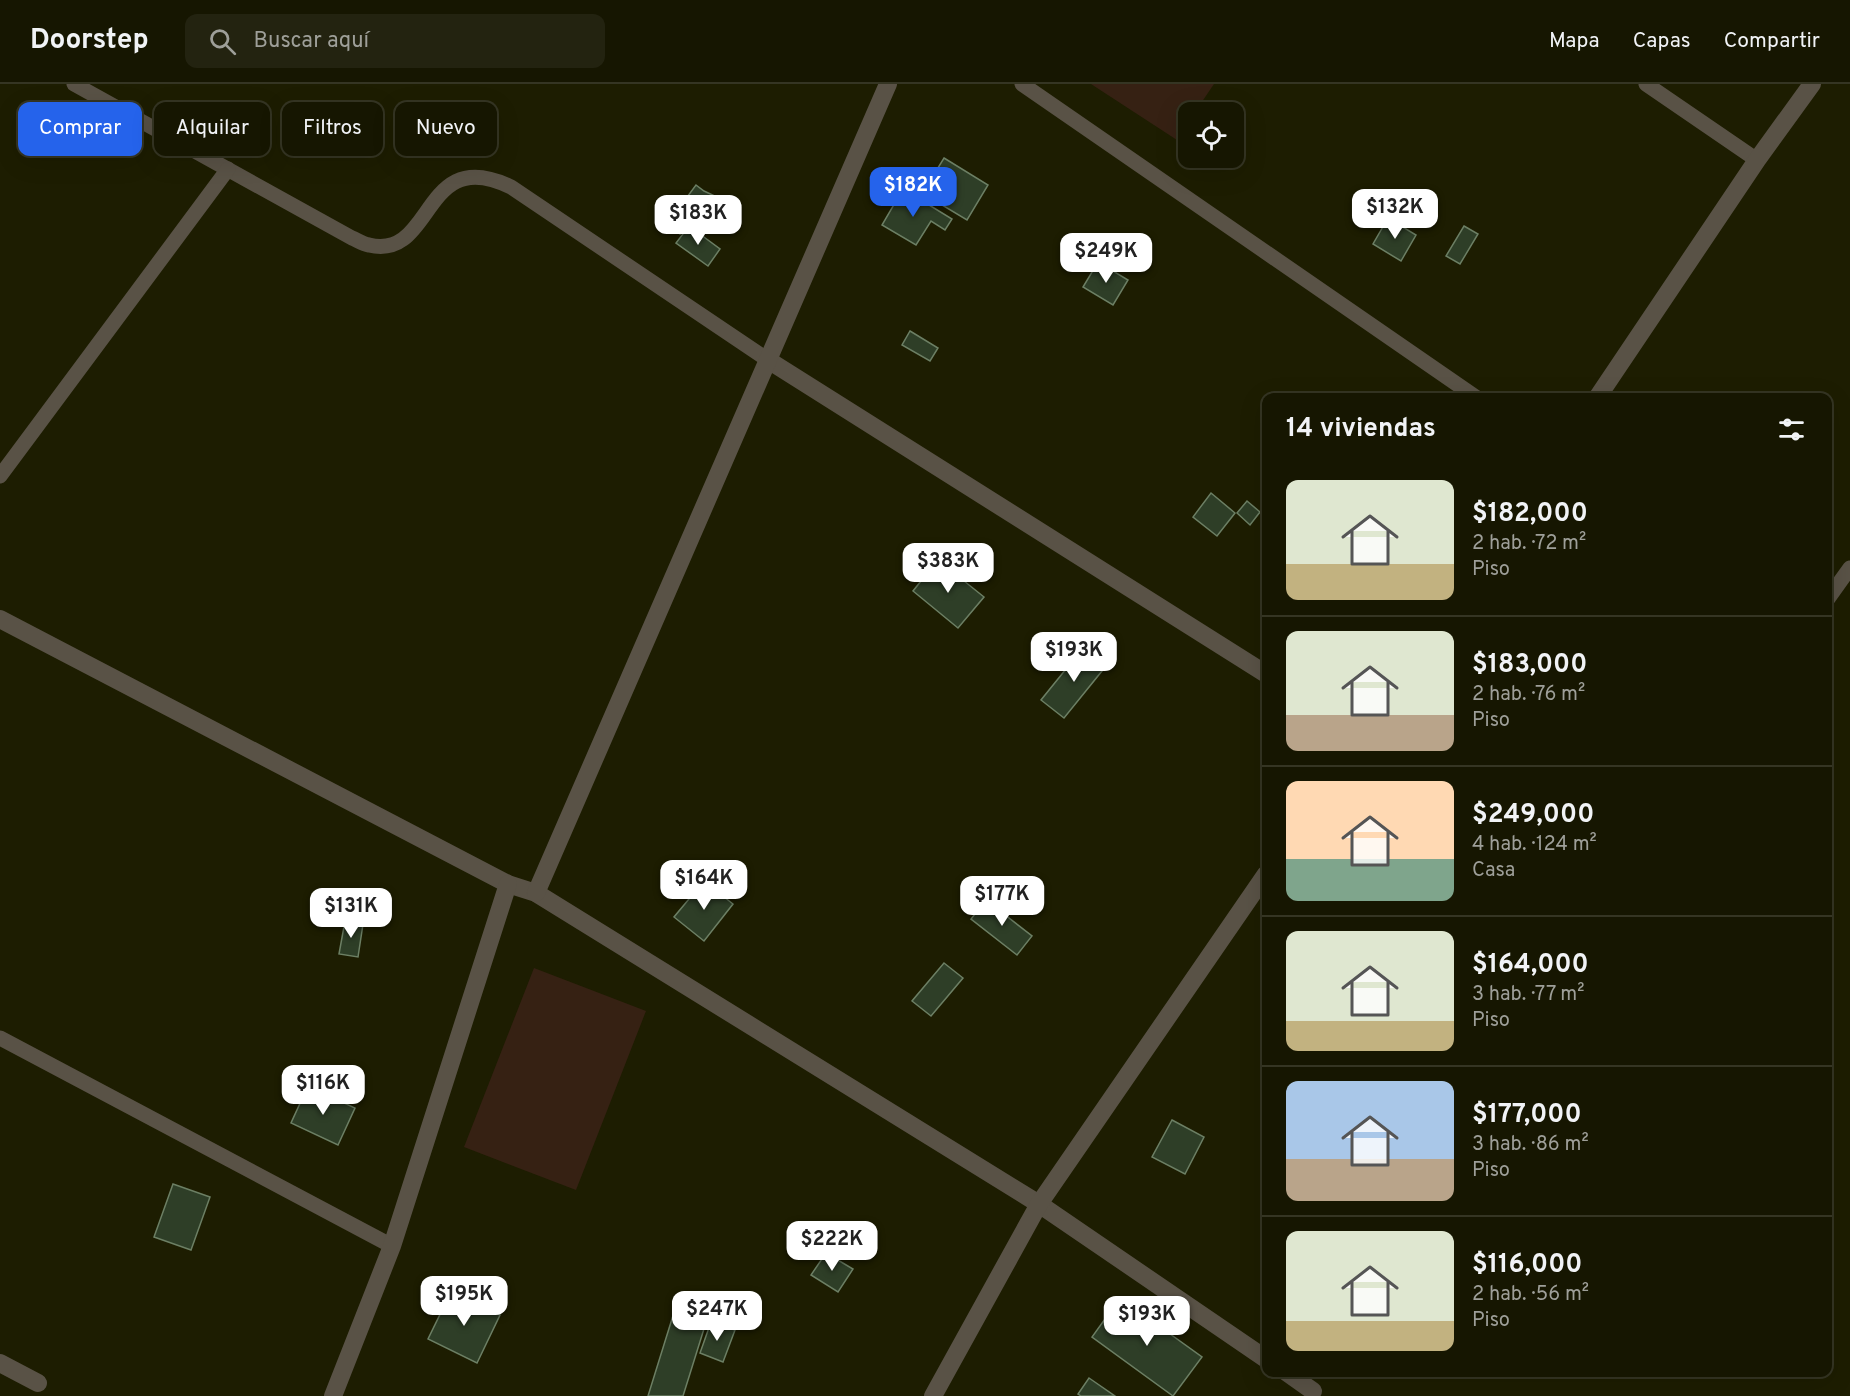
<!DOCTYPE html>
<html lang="es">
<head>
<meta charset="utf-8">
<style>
  body { margin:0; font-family:Overpass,sans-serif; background:#232310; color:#f1f3f6; height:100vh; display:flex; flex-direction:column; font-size:22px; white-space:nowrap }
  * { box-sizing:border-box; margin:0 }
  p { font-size:20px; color:#9e9f99 }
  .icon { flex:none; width:33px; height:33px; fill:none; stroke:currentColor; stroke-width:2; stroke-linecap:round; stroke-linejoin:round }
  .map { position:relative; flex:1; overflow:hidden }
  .sheet { position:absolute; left:1262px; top:309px; width:570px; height:984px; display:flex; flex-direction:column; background:#161601; border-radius:12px; box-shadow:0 6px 24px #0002,0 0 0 2px #353523 }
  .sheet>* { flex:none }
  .top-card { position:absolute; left:18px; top:18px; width:570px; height:54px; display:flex; gap:12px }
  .buttons { position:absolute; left:1178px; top:18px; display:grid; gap:12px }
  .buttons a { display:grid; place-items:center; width:66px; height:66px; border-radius:12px; background:#161601; box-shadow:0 6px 24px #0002,0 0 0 2px #353523; font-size:30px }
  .price { position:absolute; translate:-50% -51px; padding:0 14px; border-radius:12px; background:#fff; color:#222; font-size:20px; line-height:39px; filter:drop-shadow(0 2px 3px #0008) }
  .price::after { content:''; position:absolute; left:50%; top:36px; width:18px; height:14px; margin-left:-9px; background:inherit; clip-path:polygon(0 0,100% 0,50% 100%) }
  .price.selected { background:#2563eb; color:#fff }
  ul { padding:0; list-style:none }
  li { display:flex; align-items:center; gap:18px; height:150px; padding:0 24px }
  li+li { border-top:2px solid #353523 }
  li span { display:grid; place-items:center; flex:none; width:168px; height:120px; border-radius:12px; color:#555 }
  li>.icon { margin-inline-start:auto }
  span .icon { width:72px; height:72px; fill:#fffc; stroke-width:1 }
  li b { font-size:26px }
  h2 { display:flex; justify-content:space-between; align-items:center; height:72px; padding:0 24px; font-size:26px }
  .pill { padding:0 21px; border-radius:12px; background:#161601; box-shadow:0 6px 24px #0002,0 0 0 2px #353523; font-size:21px; line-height:54px }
  .pill.selected { background:#2563eb; color:#fff }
  header { display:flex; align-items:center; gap:36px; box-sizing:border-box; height:84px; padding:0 30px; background:#161601; border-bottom:2px solid #353523 }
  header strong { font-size:28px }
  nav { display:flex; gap:33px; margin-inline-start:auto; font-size:21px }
  .search { width:420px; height:54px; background:#232310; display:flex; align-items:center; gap:15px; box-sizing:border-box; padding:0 21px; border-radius:12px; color:#9e9f99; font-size:22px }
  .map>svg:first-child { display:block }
</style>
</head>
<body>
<header>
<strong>Doorstep</strong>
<div class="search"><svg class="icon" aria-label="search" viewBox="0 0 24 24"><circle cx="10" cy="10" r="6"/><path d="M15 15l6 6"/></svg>Buscar aquí</div>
<nav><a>Mapa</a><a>Capas</a><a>Compartir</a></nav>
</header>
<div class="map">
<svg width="1850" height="1312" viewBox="0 0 1850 1312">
  <rect width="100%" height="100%" fill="#1d1d01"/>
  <g fill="#362113">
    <path d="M1091,0H1214L1195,28H1188V39L1177,56Z"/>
    <path d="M534,884L646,927L576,1106L464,1063Z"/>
  </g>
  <g fill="#2e3e27" stroke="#6c7f64" stroke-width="1.5">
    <path d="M944,74L988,101L967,136L937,118L947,100L933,92Z"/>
    <path d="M696,101L704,107L736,122L727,139L698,125L680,150L667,140Z"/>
    <path d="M903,105L952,135L945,146L931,137L916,161L882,141Z"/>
    <path d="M1388,134L1416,151L1401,177L1373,160Z"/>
    <path d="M689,142L720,165L708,182L676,159Z"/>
    <path d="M1464,142L1478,150L1460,180L1446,172Z"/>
    <path d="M1098,178L1128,196L1113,221L1083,203Z"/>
    <path d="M910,247L938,264L930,277L902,261Z"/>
    <path d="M1211,409L1235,429L1217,452L1193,433Z"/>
    <path d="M1247,417L1260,428L1250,441L1237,429Z"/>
    <path d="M938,476L984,513L958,544L913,507Z"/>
    <path d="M1083,564L1106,582L1064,634L1041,616Z"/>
    <path d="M704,797L733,820L704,857L674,833Z"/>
    <path d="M986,816L1032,852L1017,871L971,835Z"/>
    <path d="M345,837L363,840L358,873L339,870Z"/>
    <path d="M944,879L963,894L931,932L912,917Z"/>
    <path d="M308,1002L355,1024L338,1061L291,1039Z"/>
    <path d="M1172,1036L1204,1053L1185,1090L1152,1073Z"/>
    <path d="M173,1100L210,1113L191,1166L154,1153Z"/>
    <path d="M826,1169L853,1185L838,1208L811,1191Z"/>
    <path d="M451,1208L500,1231L477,1279L428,1255Z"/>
    <path d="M1120,1214L1202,1273L1173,1312L1092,1253Z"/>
    <path d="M676,1222L708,1232L683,1312H648Z"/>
    <path d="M711,1238L735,1246L723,1278L700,1269Z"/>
    <path d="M1089,1294L1115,1312H1081L1078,1310Z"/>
  </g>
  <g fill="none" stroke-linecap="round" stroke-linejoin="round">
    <g stroke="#595246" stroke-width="15">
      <path d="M74,0L352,154C357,156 363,160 369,161C435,177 421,59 511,103L768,276"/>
      <path d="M1022,0L1477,314"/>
      <path d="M1646,0L1757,76"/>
      <path d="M0,392L228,85"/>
      <path d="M1827,516L1850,484"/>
      <path d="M0,954L392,1162"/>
    </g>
    <g stroke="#595246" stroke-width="18">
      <path d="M768,276L1266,590"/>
      <path d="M1597,314L1757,76L1812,0"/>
      <path d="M0,535L508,800L536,809L1039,1120L1266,1275"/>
      <path d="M536,809L888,0"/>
      <path d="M0,1279L38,1299"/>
      <path d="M1286,1288L1313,1307"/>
      <path d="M333,1312L392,1162L508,800"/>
      <path d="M933,1312L1039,1120L1266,790"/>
    </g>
  </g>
</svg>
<div class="buttons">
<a><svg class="icon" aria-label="locate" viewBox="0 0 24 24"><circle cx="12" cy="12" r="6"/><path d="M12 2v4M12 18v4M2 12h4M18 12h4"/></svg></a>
</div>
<b class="price selected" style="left:913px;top:134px">$182K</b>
<b class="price" style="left:1395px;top:156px">$132K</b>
<b class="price" style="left:698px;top:162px">$183K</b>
<b class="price" style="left:1106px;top:200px">$249K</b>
<b class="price" style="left:948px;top:510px">$383K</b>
<b class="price" style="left:1074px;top:599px">$193K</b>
<b class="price" style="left:704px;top:827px">$164K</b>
<b class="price" style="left:1002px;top:843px">$177K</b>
<b class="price" style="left:351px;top:855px">$131K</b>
<b class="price" style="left:323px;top:1032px">$116K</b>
<b class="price" style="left:832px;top:1188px">$222K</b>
<b class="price" style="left:464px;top:1243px">$195K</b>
<b class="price" style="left:717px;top:1258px">$247K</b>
<b class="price" style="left:1147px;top:1263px">$193K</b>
<div class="top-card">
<a class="pill selected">Comprar</a>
<a class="pill">Alquilar</a>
<a class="pill">Filtros</a>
<a class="pill">Nuevo</a>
</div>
<section class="sheet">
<h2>14 viviendas<svg class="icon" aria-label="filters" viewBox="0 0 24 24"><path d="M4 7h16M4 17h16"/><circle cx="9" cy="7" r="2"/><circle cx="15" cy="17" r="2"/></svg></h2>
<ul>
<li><span style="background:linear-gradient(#dfe7d0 70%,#c2b280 0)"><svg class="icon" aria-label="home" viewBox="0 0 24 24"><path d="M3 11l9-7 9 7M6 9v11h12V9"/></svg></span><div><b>$182,000</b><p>2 hab. · 72 m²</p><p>Piso</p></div></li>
<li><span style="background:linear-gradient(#dfe7d0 70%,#b9a48a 0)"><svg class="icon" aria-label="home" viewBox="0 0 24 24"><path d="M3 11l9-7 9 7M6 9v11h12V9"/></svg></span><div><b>$183,000</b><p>2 hab. · 76 m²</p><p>Piso</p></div></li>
<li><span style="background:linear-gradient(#ffd9b3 65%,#7fa58c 0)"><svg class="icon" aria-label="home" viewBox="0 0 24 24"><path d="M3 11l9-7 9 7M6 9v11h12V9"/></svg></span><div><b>$249,000</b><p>4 hab. · 124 m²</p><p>Casa</p></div></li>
<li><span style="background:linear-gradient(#dfe7d0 75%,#c2b280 0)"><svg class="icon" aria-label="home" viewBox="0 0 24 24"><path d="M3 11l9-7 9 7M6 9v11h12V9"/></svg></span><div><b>$164,000</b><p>3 hab. · 77 m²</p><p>Piso</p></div></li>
<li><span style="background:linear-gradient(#a9c7e8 65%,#b9a48a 0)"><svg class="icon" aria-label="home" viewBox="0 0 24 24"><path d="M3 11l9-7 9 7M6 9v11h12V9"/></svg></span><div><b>$177,000</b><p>3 hab. · 86 m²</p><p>Piso</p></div></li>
<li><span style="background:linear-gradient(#dfe7d0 75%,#c2b280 0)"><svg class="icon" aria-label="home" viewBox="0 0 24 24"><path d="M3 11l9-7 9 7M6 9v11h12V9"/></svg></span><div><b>$116,000</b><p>2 hab. · 56 m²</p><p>Piso</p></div></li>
</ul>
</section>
</div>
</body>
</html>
